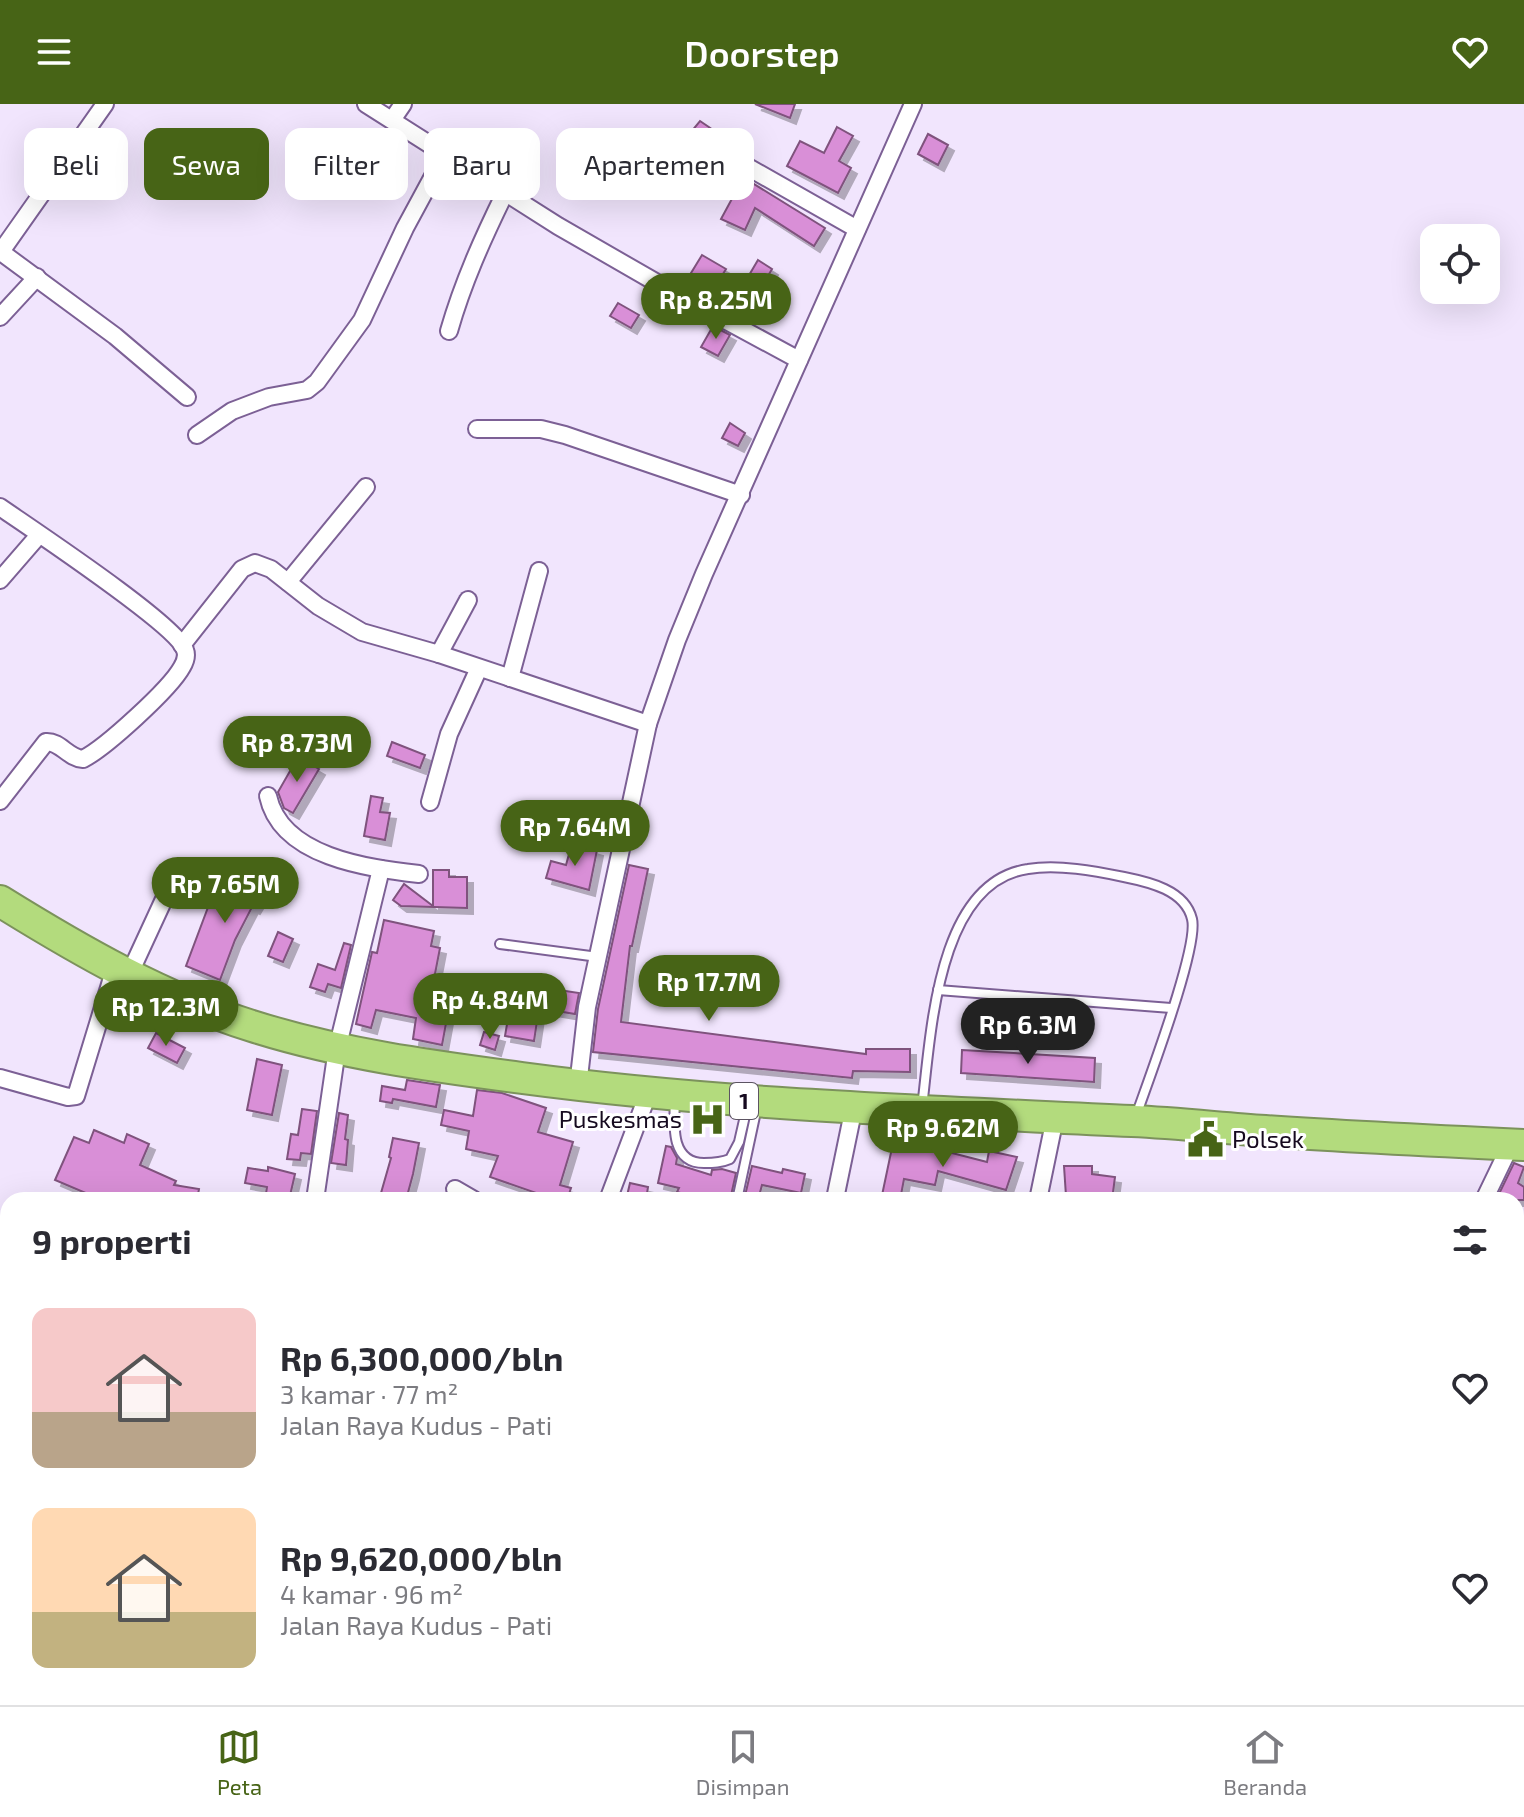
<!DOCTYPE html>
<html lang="id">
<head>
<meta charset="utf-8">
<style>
  body { margin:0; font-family:"Exo 2",sans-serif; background:#f7f7f7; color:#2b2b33; height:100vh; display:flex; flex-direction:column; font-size:30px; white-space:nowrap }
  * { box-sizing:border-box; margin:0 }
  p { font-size:26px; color:#7c7c81 }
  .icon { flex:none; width:44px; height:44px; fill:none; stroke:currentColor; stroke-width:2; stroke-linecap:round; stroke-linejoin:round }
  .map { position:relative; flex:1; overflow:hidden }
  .panel { position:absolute; left:0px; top:1088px; width:1524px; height:514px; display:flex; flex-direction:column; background:#fff; border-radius:24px 24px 0 0; box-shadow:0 8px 32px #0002 }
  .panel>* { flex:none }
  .top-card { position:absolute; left:24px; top:24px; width:800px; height:72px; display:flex; gap:16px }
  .tools { position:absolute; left:1420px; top:120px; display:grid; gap:16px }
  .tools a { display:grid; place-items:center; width:80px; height:80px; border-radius:16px; background:#fff; box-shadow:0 8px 32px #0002; font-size:40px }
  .price { position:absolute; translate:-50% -68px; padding:0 18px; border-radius:28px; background:#476416; color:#fff; font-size:26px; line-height:52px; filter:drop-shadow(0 2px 4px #0008) }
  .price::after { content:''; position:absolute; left:50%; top:48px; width:24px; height:18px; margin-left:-12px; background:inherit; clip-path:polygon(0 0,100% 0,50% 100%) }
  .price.active { background:#222; color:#fff }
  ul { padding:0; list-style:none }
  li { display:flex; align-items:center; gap:24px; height:200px; padding:0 32px }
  li span { display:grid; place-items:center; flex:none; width:224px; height:160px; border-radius:16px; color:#555 }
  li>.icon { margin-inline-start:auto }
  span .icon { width:96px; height:96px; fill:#fffc; stroke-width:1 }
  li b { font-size:34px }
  h2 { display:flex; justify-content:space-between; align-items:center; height:96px; padding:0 32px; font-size:34px }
  .pill { padding:0 28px; border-radius:16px; background:#fff; box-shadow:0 8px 32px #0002; font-size:28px; line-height:72px }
  .pill.active { background:#476416; color:#fff }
  header { display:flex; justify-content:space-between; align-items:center; height:104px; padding:0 32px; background:#476416; color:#fff; font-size:36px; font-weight:600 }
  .tab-bar { display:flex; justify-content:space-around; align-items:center; height:112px; border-top:2px solid #e1e1e2; background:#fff; font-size:22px; color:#7c7c81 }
  .tab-bar a { display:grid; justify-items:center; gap:4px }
  .tab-bar .active { color:#476416 }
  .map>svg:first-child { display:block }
</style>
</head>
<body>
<header><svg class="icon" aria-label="menu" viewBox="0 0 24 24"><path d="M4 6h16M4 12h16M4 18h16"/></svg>Doorstep<svg class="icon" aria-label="heart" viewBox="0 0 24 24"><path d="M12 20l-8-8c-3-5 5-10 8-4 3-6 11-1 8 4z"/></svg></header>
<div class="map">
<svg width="1524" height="1601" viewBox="0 0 1524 1601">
  <defs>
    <filter id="shadow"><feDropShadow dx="6" dy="6" stdDeviation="0" flood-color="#0004"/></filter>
  </defs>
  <rect width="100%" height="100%" fill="#f1e5fd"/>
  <g fill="#d98fd7" stroke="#7f527d" stroke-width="2" filter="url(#shadow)">
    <path d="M755,0H795L790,14Z"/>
    <path d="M700,17L719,30L704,52L706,54L697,67L672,51Z"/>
    <path d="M837,23L853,32L839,57L851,64L838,89L787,62L800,37L824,49Z"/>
    <path d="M928,30L948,41L938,61L918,50Z"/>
    <path d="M733,67L825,124L814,142L755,104L745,126L721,115L734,91L722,83Z"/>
    <path d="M702,151L726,165L712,188L688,174Z"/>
    <path d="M758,156L772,165L760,186L745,178Z"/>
    <path d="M618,199L639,211L631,224L610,212Z"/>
    <path d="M713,222L730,231L718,252L701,243Z"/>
    <path d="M730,319L745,329L738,342L722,334Z"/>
    <path d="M392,638L425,651L420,664L387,652Z"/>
    <path d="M298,653L319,665L293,709L284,704L278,688Z"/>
    <path d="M371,692L383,694L380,708L390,709L385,736L364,732Z"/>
    <path d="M572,739L597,746L589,786L546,774L551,757L566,761Z"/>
    <path d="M629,761L648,765L632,842H630L621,918L866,950V945H910V968L853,967L852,974L593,948L598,905Z"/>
    <path d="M246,765L269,779L254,804L252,803L235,836L220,876L186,862L213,790L228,795Z"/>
    <path d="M433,766H449V773H467V804L401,802L393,796L404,780L433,802Z"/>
    <path d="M384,816L434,827L431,842L440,844L427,911L447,914L442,941L413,935L416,914L376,906L371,924L356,920L372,848L377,849Z"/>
    <path d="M278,828L293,835L283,858L268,852Z"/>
    <path d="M344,839L351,841L341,884L328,880L325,888L310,883L318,860L335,866Z"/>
    <path d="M546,884L579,889L575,910L539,904L534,937L505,932L513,885L545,890Z"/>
    <path d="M484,928L499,932L495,946L480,941Z"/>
    <path d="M156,929L185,944L177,959L148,944Z"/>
    <path d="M962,946L1095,954L1094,978L961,969Z"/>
    <path d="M257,955L282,961L272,1011L247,1006Z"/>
    <path d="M407,976L440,981L436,1003L393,995L392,999L380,997L382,982L405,986Z"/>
    <path d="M477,986L502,989L546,1004L538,1028L573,1038L560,1081L571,1084L567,1096H547L548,1093L490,1073L498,1052L466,1045L469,1027L441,1021L444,1006L473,1012Z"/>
    <path d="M302,1005L317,1007L311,1050L301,1049L300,1056L287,1055L291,1030L298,1031Z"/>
    <path d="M339,1009L348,1011L345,1035L348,1036L346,1061L331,1059Z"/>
    <path d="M94,1026L124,1039L127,1030L149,1040L140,1061L176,1077L174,1081L199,1085L197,1096H102L55,1076L74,1033L89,1039Z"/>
    <path d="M393,1034L419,1039L413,1070L406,1096H379L391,1054L389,1053Z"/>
    <path d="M893,1039L952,1049L987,1058L989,1047L1017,1053L1006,1086L938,1067L935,1081L904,1075L900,1096H881Z"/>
    <path d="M666,1042L671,1043L677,1054L676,1060L711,1071L712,1066L722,1065L736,1069L730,1096H704L677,1088L679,1084L658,1079Z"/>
    <path d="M1514,1059L1524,1063L1518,1079L1524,1083V1096H1496Z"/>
    <path d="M752,1062L782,1069L783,1065L805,1070L801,1089L762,1081L758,1096H744Z"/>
    <path d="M1064,1062H1092V1070L1115,1073L1112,1096H1092L1093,1092H1066Z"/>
    <path d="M268,1063L295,1070L289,1096H265L267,1083L245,1079L248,1064L268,1067Z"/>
    <path d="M630,1079L648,1083L646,1096H626Z"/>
  </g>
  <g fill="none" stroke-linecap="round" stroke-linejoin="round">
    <defs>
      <g id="lane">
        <path d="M500,840L598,853"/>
        <path d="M938,886L1171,904"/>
        <path d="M675,997C674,1020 670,1059 704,1059C713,1059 721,1059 730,1055L739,1038L747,1003"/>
        <path d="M922,1003C931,933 936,778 1028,765C1058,760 1095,767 1124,773C1149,778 1185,786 1192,815C1199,843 1148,977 1136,1012"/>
        <path d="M737,1096L757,1003"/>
      </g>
      <g id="street">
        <path d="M366,0L558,122L664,183L799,256"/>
        <path d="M392,16L403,0"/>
        <path d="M739,58L857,125"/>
        <path d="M1,148L115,232L187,293"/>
        <path d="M0,149L105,0"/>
        <path d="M0,213L37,173"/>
        <path d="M449,227C463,178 483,134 505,89"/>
        <path d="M477,325H541L565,331L741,391"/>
        <path d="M197,331L232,307L269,293L307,286L317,278L362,216L405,124L445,50"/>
        <path d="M0,403C30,424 177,521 185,546C187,551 185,558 182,563C170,585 105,644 83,655C68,654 60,637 46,638L0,697"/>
        <path d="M0,476L39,431"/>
        <path d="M288,478L366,383"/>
        <path d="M182,541L242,465L255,459L271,465L318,502L362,528L439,550L648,620"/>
        <path d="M439,550L468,496"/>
        <path d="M510,574L539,467"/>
        <path d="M268,692C281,753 367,764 419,770"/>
        <path d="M430,698L449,630L479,564"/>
        <path d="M129,871L177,767"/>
        <path d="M0,974L68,993L76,992L115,864"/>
        <path d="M578,982L587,903L648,620L677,536L704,470L913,0"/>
        <path d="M455,1085L474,1096"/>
        <path d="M836,1090L854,1003"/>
        <path d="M315,1096L337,945L381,765"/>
        <path d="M608,1096L648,990"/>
        <path d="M1038,1096L1055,1014"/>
        <path d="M1484,1096L1511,1040"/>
        <path d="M0,1171L8,1172"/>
        <path d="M1516,1480L1524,1482"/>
        <path d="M0,1543L8,1522"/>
        <path d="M172,1594L182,1601"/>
        <path d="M394,1594L395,1601"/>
      </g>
      <path id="highway" d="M0,797C79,846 162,894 252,922C340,950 431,962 522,974C724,1001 928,1007 1132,1017C1177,1019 1221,1024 1265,1027C1352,1033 1438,1037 1524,1041"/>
    </defs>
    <use href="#lane" stroke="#7c6095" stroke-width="12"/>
    <use href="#street" stroke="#7c6095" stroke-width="20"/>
    <use href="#highway" stroke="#7c925c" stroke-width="34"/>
    <use href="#lane" stroke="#fff" stroke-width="8"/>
    <use href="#street" stroke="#fff" stroke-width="16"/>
    <use href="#highway" stroke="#b3db7d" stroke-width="30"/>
  </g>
  <defs>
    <symbol id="hospital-bare" viewBox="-9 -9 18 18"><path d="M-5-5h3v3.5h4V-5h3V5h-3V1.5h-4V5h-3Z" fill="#476416" stroke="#fff" stroke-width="2.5" paint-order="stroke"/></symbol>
    <symbol id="civic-bare" viewBox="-9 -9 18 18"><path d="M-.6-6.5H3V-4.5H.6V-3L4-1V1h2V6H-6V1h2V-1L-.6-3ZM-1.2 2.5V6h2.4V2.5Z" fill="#476416" stroke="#fff" stroke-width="2.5" paint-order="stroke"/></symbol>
  </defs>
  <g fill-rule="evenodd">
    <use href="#hospital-bare" x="682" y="990" width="51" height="51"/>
    <use href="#civic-bare" x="1180" y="1010" width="51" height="51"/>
  </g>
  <g text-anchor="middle" stroke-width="6" stroke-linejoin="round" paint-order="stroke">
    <rect fill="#fff" stroke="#5c5462" stroke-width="2" x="730" y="979" width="28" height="36" rx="6"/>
    <g font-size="22" font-weight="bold" fill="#160a1f">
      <text x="744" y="1005">1</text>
    </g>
    <g font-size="24" fill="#160a1f" stroke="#fff" text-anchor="end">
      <text x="682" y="1024">Puskesmas</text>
      <text x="1232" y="1044" text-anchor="start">Polsek</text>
    </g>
  </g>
</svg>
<div class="tools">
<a><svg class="icon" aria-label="locate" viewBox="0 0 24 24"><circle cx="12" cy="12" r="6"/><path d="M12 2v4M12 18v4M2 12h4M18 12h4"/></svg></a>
</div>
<b class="price" style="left:716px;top:237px">Rp 8.25M</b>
<b class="price" style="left:297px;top:680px">Rp 8.73M</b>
<b class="price" style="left:575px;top:764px">Rp 7.64M</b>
<b class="price" style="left:225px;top:821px">Rp 7.65M</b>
<b class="price" style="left:709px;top:919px">Rp 17.7M</b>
<b class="price" style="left:490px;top:937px">Rp 4.84M</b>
<b class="price" style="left:166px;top:944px">Rp 12.3M</b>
<b class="price active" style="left:1028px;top:962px">Rp 6.3M</b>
<b class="price" style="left:943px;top:1065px">Rp 9.62M</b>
<div class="top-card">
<a class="pill">Beli</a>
<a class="pill active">Sewa</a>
<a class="pill">Filter</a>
<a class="pill">Baru</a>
<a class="pill">Apartemen</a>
</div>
<section class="panel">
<h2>9 properti<svg class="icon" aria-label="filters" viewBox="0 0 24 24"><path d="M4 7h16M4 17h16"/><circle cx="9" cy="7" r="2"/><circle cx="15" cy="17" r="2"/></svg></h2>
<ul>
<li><span style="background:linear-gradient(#f6c9c9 65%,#b9a48a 0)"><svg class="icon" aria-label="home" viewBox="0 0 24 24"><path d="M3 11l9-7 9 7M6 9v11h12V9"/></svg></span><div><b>Rp 6,300,000/bln</b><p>3 kamar · 77 m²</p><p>Jalan Raya Kudus - Pati</p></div><svg class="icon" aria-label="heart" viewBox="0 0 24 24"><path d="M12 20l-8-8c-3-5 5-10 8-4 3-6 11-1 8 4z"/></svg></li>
<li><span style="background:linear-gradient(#ffd9b3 65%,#c2b280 0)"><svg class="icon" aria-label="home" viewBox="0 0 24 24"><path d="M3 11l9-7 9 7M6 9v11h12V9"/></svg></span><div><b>Rp 9,620,000/bln</b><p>4 kamar · 96 m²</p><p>Jalan Raya Kudus - Pati</p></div><svg class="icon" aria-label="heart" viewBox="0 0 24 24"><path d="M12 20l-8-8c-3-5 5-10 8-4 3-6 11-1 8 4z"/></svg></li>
</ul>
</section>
</div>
<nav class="tab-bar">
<a class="active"><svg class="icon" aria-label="map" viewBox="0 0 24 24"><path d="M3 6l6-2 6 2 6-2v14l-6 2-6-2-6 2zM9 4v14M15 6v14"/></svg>Peta</a>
<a><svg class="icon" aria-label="saved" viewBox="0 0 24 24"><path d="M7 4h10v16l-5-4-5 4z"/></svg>Disimpan</a>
<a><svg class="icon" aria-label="home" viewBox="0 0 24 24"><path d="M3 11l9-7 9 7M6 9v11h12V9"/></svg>Beranda</a>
</nav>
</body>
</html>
